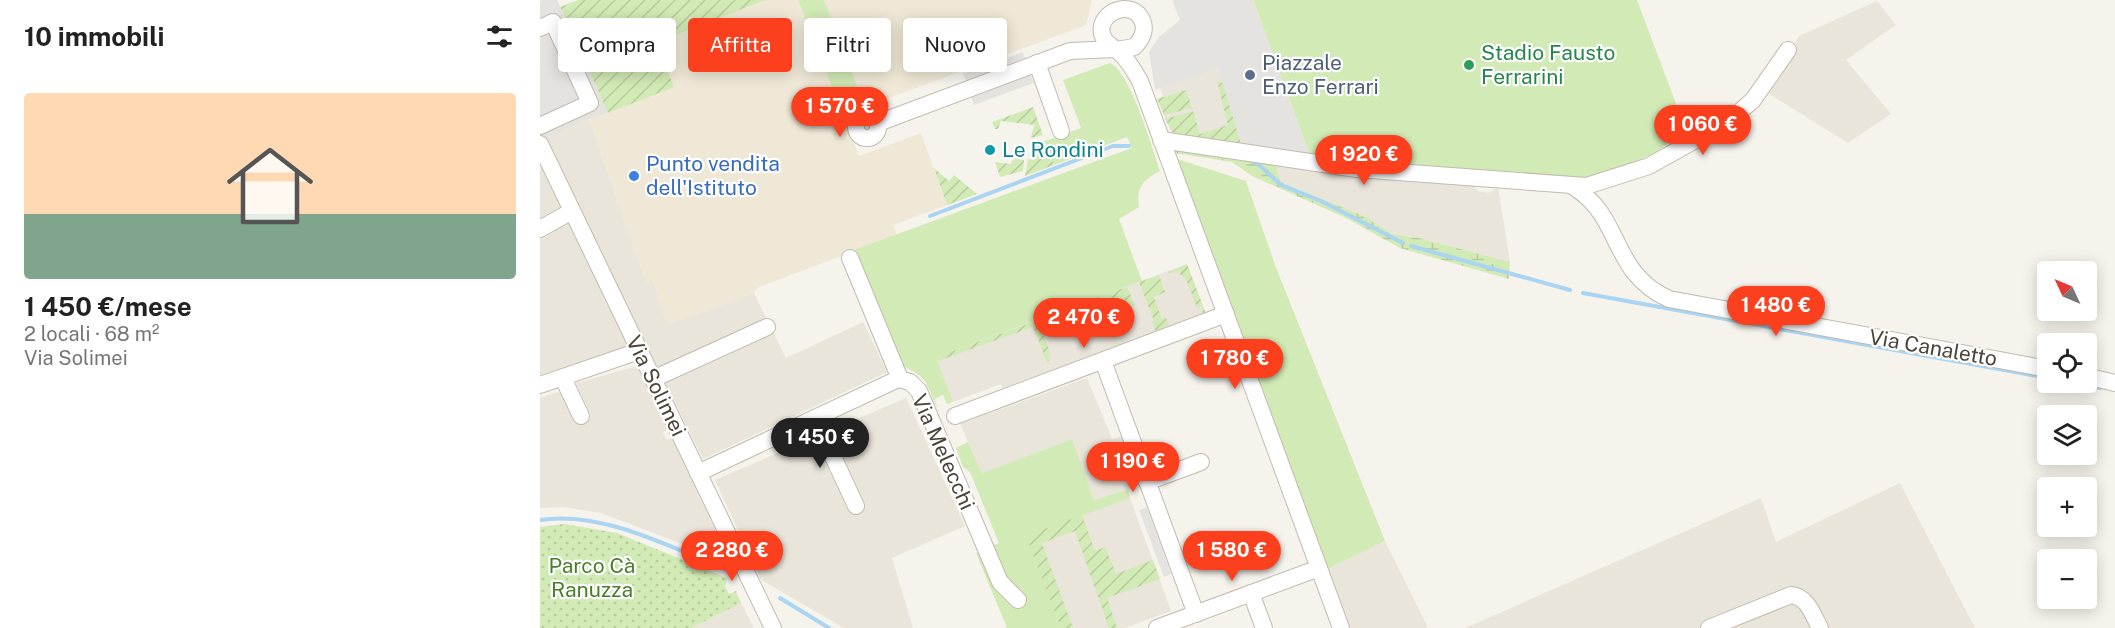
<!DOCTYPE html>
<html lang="it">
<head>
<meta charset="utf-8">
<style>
  body { margin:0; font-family:"Public Sans",sans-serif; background:#f6f6f6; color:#222; height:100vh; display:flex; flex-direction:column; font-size:22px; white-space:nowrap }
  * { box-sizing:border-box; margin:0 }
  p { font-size:20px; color:#767676 }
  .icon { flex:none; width:33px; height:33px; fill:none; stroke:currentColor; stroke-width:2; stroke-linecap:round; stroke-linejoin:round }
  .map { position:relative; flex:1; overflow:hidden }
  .details { display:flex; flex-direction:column; background:#fff; width:540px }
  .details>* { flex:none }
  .banner { position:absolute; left:18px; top:18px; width:570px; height:54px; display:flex; gap:12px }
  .needle { width:39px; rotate:314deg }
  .tools { position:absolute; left:1497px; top:261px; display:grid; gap:12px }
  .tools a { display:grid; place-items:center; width:60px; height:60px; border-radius:6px; background:#fff; box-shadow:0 3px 15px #0003; font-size:30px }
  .price { position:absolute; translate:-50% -51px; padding:0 14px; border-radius:21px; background:#fc3f1d; color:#fff; font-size:20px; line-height:39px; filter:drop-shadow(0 2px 3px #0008) }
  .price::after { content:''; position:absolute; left:50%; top:36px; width:18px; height:14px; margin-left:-9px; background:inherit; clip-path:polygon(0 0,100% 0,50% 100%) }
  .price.on { background:#222; color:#fff }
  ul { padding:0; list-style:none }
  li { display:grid; align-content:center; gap:12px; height:318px; padding:0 24px }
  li+li { border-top:2px solid #e0e0e0 }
  li span { display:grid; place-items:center; height:186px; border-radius:6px; color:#555 }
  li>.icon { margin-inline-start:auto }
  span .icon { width:108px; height:108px; fill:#fffc; stroke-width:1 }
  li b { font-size:26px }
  h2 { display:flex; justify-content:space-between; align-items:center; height:72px; padding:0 24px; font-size:26px }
  .chip { padding:0 21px; border-radius:6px; background:#fff; box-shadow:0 3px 15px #0003; font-size:21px; line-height:54px }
  .chip.on { background:#fc3f1d; color:#fff }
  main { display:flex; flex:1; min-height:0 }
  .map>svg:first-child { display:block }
</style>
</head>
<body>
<main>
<section class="details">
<h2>10 immobili<svg class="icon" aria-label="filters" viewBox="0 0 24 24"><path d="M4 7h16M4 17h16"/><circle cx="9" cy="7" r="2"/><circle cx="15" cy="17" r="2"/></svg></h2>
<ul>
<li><span style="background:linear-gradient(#ffd9b3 65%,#7fa58c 0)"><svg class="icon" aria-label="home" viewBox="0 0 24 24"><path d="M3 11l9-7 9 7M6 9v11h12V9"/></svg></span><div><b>1 450 €/mese</b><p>2 locali · 68 m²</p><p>Via Solimei</p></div></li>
</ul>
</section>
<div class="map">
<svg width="1575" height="628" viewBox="0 0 1575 628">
  <defs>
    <pattern id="wetland-marsh" width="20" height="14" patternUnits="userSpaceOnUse" patternTransform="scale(1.5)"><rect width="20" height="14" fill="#d2eab5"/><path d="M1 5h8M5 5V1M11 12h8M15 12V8" fill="none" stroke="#b6ca9c"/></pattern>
    <pattern id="park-dots" width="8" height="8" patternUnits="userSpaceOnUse" patternTransform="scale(1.5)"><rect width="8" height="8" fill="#d2eab5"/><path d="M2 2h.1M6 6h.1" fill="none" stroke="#b6ca9c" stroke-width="1.8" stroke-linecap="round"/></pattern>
    <pattern id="garden-furrows" width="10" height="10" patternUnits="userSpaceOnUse" patternTransform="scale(1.5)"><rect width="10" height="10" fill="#d2eab5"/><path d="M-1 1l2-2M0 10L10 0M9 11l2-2" fill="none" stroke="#b6ca9c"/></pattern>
  </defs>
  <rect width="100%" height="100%" fill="#f6f3ec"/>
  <g fill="#eae5da">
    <path d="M1337,1L1356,25L1306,60L1351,114L1308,143L1226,92L1259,36Z"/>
    <path d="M678,67L702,147L631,132L617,99L623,96L620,88Z"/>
    <path d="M49,119L106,282L113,280L127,324L214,293L246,358L323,322L347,372L163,459L4,140Z"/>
    <path d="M0,155L24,206L0,219Z"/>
    <path d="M735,163L871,182H883V180L931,184L938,191L949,193L958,187L970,262L879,238L852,234L826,217L741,182Z"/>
    <path d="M31,221L90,338L88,348L0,375V237Z"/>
    <path d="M647,264L666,314L463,388L461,384L413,402L396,357Z"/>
    <path d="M101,365L131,428L123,432L125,437L127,440L135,436L162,493L158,495L188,546L182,549L187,561L61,513L23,507L0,508V398L21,391L37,424L51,416L36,383Z"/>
    <path d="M547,378L572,439L581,436L587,452L583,454L585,459L589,458L599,485L554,500L532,439L442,473L420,424Z"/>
    <path d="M366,398L425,526L352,558L373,628H304L221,580L175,480Z"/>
    <path d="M1360,483L1435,628H925L1221,498L1236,542Z"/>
    <path d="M590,498L631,611L585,628H521L486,536Z"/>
    <path d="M845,541L888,628H808L786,570Z"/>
    <path d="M201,603L214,628H151Z"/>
  </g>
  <path fill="#efe8d6" d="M225,0H552L546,25L303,115L319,156L381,133L407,205L353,225L357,235L217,288L214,293L127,324L113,280L106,283L49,119L68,113L116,43Z"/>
  <g fill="#d2eab5">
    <path d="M258,0H284L325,107L303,115Z"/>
    <path d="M713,0H1097L1146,130L1117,152L1047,182L770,156Z"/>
    <path d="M570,63C590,71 613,150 620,171C603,180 596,187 599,207L579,219L602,281L396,357L413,402L407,404L403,395L395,399L397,408C384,378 387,376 357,364L311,251L592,148L587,137L514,165L505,141L541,128L523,80Z"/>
    <path d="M634,158L706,181L735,265L845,541L786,570Z"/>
    <path d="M532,439L554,500L588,489L590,498L487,536L521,628H467L436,553L459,543L430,472L423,467L416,448L428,442L442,473Z"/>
  </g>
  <path fill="url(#wetland-marsh)" d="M633,148L735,163L741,182L826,217L852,234L879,238L970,262L969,279L860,248L806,218L712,176L692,162L635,153Z"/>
  <path fill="url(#park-dots)" d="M24,524L77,533L187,578L185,586L189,594L196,591L201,603L151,628H0V527Z"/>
  <g fill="url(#garden-furrows)">
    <path d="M38,0H225L116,43L134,87L68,113L20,7Z"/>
    <path d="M677,81L683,83L702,147L635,136L625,119L653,111L660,134L688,125Z"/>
    <path d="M646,90L652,108L624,115L617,99Z"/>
    <path d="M493,107L503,135L491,138L494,125L461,121L458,129H455L452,122Z"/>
    <path d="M505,141L514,165L485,176L488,159L493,160L498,148L491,147Z"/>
    <path d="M473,158L484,160L483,171L460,177L455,162L471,164Z"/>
    <path d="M394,168L409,181L414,175L437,194L407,205Z"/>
    <path d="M647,264L666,314L663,315L661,306L657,308L646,279L636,271L629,274L628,272Z"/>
    <path d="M619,275L625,292L614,297L622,319L626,318L629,325L616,332L612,322L614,321L599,282Z"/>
    <path d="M587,287L595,305L577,310L575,306L558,313L564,332L562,333L549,300Z"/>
    <path d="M507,317L513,330L503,334L511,355L508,356L510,360L507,362L493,327L398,361L396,357Z"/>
    <path d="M542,515L555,551L565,547L576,574L613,560L620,579L567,598L577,628H569L535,531L502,543L533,628H521L486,536Z"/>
  </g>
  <g fill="#e5e3e0">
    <path d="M3,0H17L68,113L49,119L4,140L0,132V1Z"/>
    <path d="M632,0H713L770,156L702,147L678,68L615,90L609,52L619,37L640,20Z"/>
    <path d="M483,52L486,61L427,83L423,74Z"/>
    <path d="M490,74L494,83L434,105L431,96Z"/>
    <path d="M607,507L631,574L624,577L599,510Z"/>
  </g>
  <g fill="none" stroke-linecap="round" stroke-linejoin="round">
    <g stroke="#a9d4f2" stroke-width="4">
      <path d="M709,160L717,163L741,185L781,201L863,243"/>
      <path d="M390,216L573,146H589"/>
      <path d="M871,246L1030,290"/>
      <path d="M1043,293L1508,378"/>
      <path d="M1532,382L1560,388"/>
      <path d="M0,520C63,510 134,549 192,572"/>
      <path d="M240,598L289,628"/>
    </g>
    <defs>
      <g id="minor">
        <path d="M0,28L13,22L50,103L0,126"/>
        <path d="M577,50L594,47C604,38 608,25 598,14C582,0 553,18 564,39C568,45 573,47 578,51C588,59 594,71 600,81L801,628"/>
        <path d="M497,63L521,131"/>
        <circle cx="327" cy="127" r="11"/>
        <path d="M338,123L530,51L575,49"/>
        <path d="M621,140L817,169L1046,186L1109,166L1188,122L1213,100L1248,50"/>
        <path d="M0,144L233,628"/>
        <path d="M1032,186C1084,217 1069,272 1129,299L1508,369"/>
        <path d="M0,229L32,211"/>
        <path d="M310,258L360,379"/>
        <path d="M563,361L656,614"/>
        <path d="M1546,376L1575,383"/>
        <path d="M23,378L41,416"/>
        <path d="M113,379L227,327"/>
        <path d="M0,385L99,351"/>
        <path d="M415,416L686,314"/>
        <path d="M275,418L316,506"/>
        <path d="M158,473L358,379L370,382L379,391L460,582L478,600"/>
        <path d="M607,482L661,462"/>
        <path d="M711,593L724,628"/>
        <path d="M617,628L779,568"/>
        <path d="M1169,628L1251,595C1267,596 1273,615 1280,628"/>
      </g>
    </defs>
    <use href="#minor" stroke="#c2bbae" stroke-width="18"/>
    <use href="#minor" stroke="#fff" stroke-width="16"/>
  </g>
  <circle fill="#2e9e5b" stroke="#fff" stroke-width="2" cx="929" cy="65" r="6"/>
  <circle fill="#5c6f8a" stroke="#fff" stroke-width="2" cx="710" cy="75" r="6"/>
  <circle fill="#0f9aa8" stroke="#fff" stroke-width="2" cx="450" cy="150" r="6"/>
  <circle fill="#3f7fe0" stroke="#fff" stroke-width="2" cx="94" cy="176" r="6"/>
  <g text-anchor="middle" stroke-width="4.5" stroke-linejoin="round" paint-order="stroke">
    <g font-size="21" fill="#27864d" stroke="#fff" text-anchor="start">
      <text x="941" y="60">Stadio Fausto<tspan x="941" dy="24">Ferrarini</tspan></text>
    </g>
    <g font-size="21" fill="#4e5e75" stroke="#fff" text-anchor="start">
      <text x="722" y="70">Piazzale<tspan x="722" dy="24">Enzo Ferrari</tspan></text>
    </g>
    <g font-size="21" fill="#0d838f" stroke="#fff" text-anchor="start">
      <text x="462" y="157">Le Rondini</text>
    </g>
    <g font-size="21" fill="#366cbe" stroke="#fff" text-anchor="start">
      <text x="106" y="171">Punto vendita<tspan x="106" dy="24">dell'Istituto</tspan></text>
    </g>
    <g font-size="21" fill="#4b4439" stroke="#fff">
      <text transform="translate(1393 348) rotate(10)" y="7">Via Canaletto</text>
      <text transform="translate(116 386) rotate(64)" y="7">Via Solimei</text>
      <text transform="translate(403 452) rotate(66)" y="7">Via Melecchi</text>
    </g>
    <g font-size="21" fill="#4a7f2a" stroke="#fff">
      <text x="52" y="573">Parco Cà<tspan x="52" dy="24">Ranuzza</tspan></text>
    </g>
  </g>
</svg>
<div class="tools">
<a><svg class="needle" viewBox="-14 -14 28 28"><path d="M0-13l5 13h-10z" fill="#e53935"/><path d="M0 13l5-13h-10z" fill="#767676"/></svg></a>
<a><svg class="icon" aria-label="locate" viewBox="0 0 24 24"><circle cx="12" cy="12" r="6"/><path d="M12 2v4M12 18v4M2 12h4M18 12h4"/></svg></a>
<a><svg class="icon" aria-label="layers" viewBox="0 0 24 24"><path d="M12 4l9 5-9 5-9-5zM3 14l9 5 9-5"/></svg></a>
<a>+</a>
<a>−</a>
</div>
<b class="price" style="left:300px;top:138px">1 570 €</b>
<b class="price" style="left:1163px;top:156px">1 060 €</b>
<b class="price" style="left:824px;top:186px">1 920 €</b>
<b class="price" style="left:1236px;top:337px">1 480 €</b>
<b class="price" style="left:544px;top:349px">2 470 €</b>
<b class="price" style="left:695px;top:390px">1 780 €</b>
<b class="price on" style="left:280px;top:469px">1 450 €</b>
<b class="price" style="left:593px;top:493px">1 190 €</b>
<b class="price" style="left:192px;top:582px">2 280 €</b>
<b class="price" style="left:692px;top:582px">1 580 €</b>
<div class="banner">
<a class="chip">Compra</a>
<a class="chip on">Affitta</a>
<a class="chip">Filtri</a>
<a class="chip">Nuovo</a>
</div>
</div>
</main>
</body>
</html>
